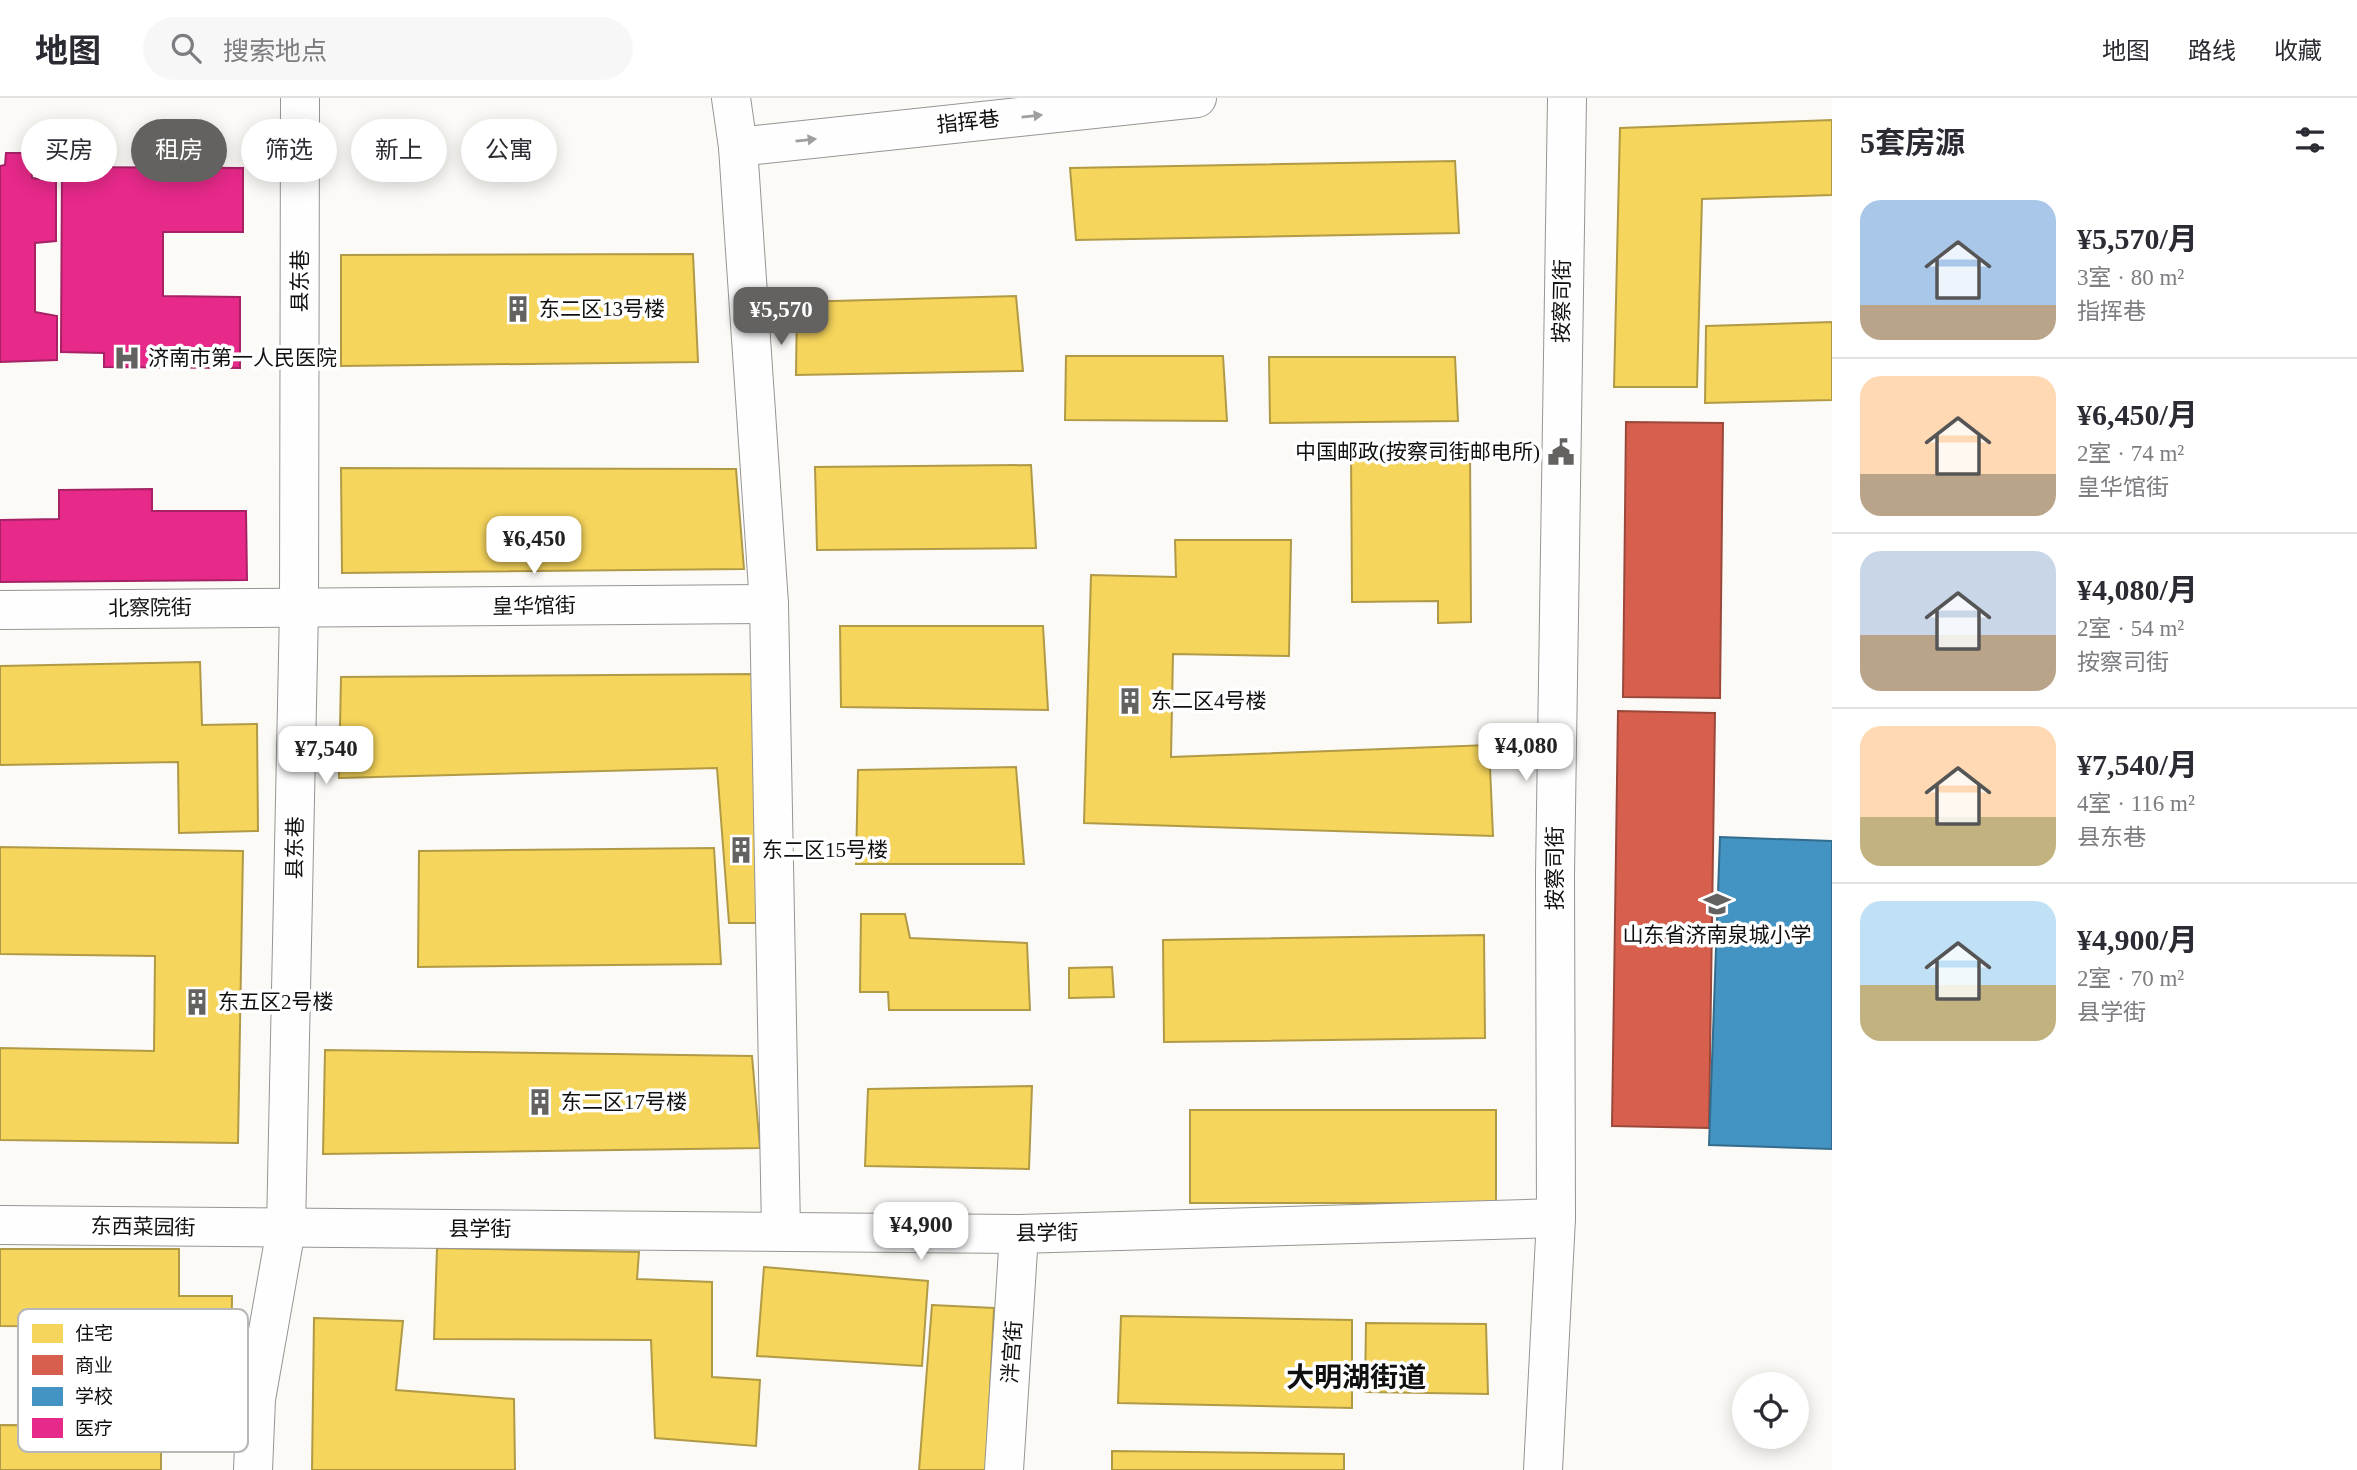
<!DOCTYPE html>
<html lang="zh">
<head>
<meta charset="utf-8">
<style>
  body { margin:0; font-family:"Times New Roman","Noto Sans SC",serif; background:#f7f7f7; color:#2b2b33; height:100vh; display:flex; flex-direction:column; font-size:26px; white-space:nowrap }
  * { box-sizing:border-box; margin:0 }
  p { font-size:23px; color:#7c7c81 }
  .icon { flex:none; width:38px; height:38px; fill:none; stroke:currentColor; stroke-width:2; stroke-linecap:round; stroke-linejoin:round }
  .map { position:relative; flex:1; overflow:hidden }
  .panel { display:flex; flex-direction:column; background:#fff; width:525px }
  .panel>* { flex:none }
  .guide { position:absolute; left:21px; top:21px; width:665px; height:63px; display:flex; gap:14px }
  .buttons { position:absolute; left:1732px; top:1274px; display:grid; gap:14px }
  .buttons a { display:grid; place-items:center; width:77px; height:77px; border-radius:50%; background:#fff; box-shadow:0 4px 18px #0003; font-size:35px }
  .price { position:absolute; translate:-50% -60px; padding:0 16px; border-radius:14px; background:#fff; color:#222; font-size:23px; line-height:46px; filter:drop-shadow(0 2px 4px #0008) }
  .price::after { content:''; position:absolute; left:50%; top:42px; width:21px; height:16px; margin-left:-10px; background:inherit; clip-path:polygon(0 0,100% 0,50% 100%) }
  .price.on { background:#636261; color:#fff }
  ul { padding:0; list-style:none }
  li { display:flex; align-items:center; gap:21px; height:175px; padding:0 28px }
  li+li { border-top:2px solid #e1e1e2 }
  li span { display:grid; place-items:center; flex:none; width:196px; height:140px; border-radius:21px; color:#555 }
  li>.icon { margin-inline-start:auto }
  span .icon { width:84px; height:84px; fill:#fffc; stroke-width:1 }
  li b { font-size:30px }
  h2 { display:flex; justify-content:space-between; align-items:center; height:84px; padding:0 28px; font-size:30px }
  .pill { padding:0 24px; border-radius:32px; background:#fff; box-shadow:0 4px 18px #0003; font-size:24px; line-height:63px }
  .pill.on { background:#636261; color:#fff }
  header { display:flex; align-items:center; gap:42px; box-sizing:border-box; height:98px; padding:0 35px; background:#fff; border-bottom:2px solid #e1e1e2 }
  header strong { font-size:33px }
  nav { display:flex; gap:38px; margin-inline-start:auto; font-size:24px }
  .search { width:490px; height:63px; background:#f7f7f7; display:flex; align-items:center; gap:18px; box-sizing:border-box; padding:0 24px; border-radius:38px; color:#7c7c81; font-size:26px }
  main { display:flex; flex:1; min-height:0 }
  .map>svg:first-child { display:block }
</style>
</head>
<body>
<header>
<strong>地图</strong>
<div class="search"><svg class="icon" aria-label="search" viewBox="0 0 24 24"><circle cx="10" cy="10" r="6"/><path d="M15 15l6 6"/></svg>搜索地点</div>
<nav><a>地图</a><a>路线</a><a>收藏</a></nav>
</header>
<main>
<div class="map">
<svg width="1832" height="1372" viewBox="0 0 1832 1372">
  <rect width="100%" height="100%" fill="#fcfaf7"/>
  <g fill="#f6d55c" stroke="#b19a45" stroke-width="2">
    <path d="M1832,22V97L1702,101L1697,289H1614L1620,30Z"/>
    <path d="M1455,63L1459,135L1076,142L1070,70Z"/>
    <path d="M693,156L698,264L341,268V157Z"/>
    <path d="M1016,198L1023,273L796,277L797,204Z"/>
    <path d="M1832,224V302L1705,305L1706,228Z"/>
    <path d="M1066,258H1223L1227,323L1065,322Z"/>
    <path d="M1269,259H1455L1458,323L1270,325Z"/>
    <path d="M1470,351L1471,524L1438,525V503L1352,504L1351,352Z"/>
    <path d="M1031,367L1036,450L817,452L815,369Z"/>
    <path d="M341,370L736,371L744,471L342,475Z"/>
    <path d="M1175,442H1291L1289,558L1173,556L1171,659L1489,647L1493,738L1084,725L1091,477L1176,479Z"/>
    <path d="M840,528H1043L1048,612L841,609Z"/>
    <path d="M200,564L202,627L257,626L258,733L179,735L178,664L0,667V568Z"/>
    <path d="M753,576L762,825H729L717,670L339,680L341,579Z"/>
    <path d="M1016,669L1024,766H856L858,672Z"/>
    <path d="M0,749L243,753L238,1045L0,1042V950L154,953L155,858L0,856Z"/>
    <path d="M714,750L721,866L418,869L419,753Z"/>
    <path d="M861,816H905L910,840L1027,845L1030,912H889L888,894H860Z"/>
    <path d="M1484,837L1485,940L1164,944L1163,842Z"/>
    <path d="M1112,869L1114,899L1069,900V870Z"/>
    <path d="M325,952L752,958L760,1050L323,1056Z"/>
    <path d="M1032,988L1029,1071L865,1068L868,991Z"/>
    <rect x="1190" y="1012" width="306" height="93"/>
    <path d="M437,1150L639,1154L637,1181L712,1184V1279L760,1282L756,1348L655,1340L651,1242L434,1241Z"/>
    <path d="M0,1151H179V1198H232L231,1303H146V1229L0,1228Z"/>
    <path d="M764,1169L928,1183L922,1268L757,1258Z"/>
    <path d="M932,1207L994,1210L986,1372H919Z"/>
    <path d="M1121,1218L1352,1222V1310L1118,1305Z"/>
    <path d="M314,1220L403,1223L396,1292L514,1301L515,1372H312Z"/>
    <path d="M1366,1225L1486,1226L1488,1296L1365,1294Z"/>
    <path d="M0,1327L161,1328V1372H0Z"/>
    <path d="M1112,1353L1344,1356V1372H1112Z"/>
  </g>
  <g fill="#d6604d" stroke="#9b483b" stroke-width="2">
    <path d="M1626,324L1723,325L1720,600L1623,599Z"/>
    <path d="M1618,613L1715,615L1709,1030L1612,1028Z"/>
  </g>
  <path fill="#4393c3" stroke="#346c8d" stroke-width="2" d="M1720,739L1832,743V1051L1709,1047Z"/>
  <g fill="#e7298a" stroke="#a62265" stroke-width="2">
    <path d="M6,55H30L32,80L56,83V143L35,145V214L57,218V262L0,264V68L5,67Z"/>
    <path d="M62,69L243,70V134H163V198L240,199V270L104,269V255L61,254Z"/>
    <path d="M152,391V413H246L247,482L0,484V422L59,421V392Z"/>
  </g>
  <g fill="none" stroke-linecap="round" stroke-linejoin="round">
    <defs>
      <g id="minor">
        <path d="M731,0L738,49L769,506L781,1132"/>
        <path d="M738,49L1197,0"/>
        <path d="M0,512L769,506"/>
        <path d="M0,1127L1019,1136L1556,1120"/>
        <path d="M253,1372L256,1301L286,1131L299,511L300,0"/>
        <path d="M1004,1372L1019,1136"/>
        <path d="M1543,1372L1556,1120L1555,776L1567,0"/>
      </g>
    </defs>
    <use href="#minor" stroke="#969594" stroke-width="40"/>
    <use href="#minor" stroke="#fffefe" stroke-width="38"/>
  </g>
  <defs><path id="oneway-solid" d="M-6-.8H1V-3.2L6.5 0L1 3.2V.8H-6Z" transform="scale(1.75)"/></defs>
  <g fill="#9f9f9f">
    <use href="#oneway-solid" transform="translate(1032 18) rotate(-6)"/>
    <use href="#oneway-solid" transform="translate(806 42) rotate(-6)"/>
  </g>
  <defs>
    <symbol id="building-bare" viewBox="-9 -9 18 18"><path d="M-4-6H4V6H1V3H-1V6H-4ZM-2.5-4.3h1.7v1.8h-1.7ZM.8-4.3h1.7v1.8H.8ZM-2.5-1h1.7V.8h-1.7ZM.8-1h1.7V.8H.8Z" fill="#636261" stroke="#fff" stroke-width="2.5" paint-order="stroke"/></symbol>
    <symbol id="hospital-bare" viewBox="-9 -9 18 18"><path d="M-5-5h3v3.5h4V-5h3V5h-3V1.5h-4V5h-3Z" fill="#636261" stroke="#fff" stroke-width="2.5" paint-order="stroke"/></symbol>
    <symbol id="civic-bare" viewBox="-9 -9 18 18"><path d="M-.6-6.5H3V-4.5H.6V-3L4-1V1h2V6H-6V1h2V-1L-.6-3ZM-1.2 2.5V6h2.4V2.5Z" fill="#636261" stroke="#fff" stroke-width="2.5" paint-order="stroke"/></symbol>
    <symbol id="school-bare" viewBox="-9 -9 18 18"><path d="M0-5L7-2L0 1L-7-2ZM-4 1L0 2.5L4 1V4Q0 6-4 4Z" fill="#636261" stroke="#fff" stroke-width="2.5" paint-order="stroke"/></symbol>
  </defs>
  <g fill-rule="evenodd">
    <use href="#building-bare" x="499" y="192" width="38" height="38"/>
    <use href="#hospital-bare" x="108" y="241" width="38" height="38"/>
    <use href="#civic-bare" x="1542" y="335" width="38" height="38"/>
    <use href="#building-bare" x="1111" y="584" width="38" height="38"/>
    <use href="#building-bare" x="722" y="733" width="38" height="38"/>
    <use href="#school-bare" x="1698" y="787" width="38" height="38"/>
    <use href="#building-bare" x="178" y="885" width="38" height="38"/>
    <use href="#building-bare" x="521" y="985" width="38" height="38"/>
  </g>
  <g text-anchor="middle" stroke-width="7" stroke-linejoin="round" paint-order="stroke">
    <g font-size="21" fill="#101010" stroke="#fff">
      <text transform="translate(968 24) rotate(-6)" y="7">指挥巷</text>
      <text transform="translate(300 183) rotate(-90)" y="7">县东巷</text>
      <text transform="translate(1562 203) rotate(-89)" y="7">按察司街</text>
      <text transform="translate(534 508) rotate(-1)" y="7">皇华馆街</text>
      <text transform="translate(150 510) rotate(-1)" y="7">北察院街</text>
      <text transform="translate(295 750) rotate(-89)" y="7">县东巷</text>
      <text transform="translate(1555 770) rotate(-90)" y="7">按察司街</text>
      <text transform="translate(143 1129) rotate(1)" y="7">东西菜园街</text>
      <text x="480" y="1138">县学街</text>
      <text transform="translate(1047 1135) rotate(-1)" y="7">县学街</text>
      <text transform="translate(1012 1254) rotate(-86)" y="7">泮宫街</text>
    </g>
    <g font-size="21" fill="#101010" stroke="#fff" text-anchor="start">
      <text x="539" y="218">东二区13号楼</text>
      <text x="148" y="267">济南市第一人民医院</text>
      <text x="1540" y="361" text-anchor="end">中国邮政(按察司街邮电所)</text>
      <text x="1151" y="610">东二区4号楼</text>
      <text x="762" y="759">东二区15号楼</text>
      <text x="1717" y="844" text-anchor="middle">山东省济南泉城小学</text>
      <text x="218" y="911">东五区2号楼</text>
      <text x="561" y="1011">东二区17号楼</text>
    </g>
    <g font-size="28" font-weight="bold" fill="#101010" stroke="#fff">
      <text x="1356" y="1289">大明湖街道</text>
    </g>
  </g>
  <rect x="18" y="1211" width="230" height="143" rx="10" fill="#fff" stroke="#b7b7b7" stroke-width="2"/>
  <rect x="32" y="1226" width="31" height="19" fill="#f6d55c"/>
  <rect x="32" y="1257" width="31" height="20" fill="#d6604d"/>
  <rect x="32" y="1289" width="31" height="19" fill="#4393c3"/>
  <rect x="32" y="1320" width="31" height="20" fill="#e7298a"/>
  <g font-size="19" fill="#101010">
    <text x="75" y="1242">住宅</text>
    <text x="75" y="1274">商业</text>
    <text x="75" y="1305">学校</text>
    <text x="75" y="1337">医疗</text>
  </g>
</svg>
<div class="buttons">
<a><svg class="icon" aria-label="locate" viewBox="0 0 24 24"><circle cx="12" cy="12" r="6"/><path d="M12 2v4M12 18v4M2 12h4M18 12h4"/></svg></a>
</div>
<b class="price on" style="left:781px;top:249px">¥5,570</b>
<b class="price" style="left:534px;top:478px">¥6,450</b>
<b class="price" style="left:1526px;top:685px">¥4,080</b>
<b class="price" style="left:326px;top:688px">¥7,540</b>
<b class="price" style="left:921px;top:1164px">¥4,900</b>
<div class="guide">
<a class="pill">买房</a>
<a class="pill on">租房</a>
<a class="pill">筛选</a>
<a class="pill">新上</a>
<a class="pill">公寓</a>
</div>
</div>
<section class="panel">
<h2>5套房源<svg class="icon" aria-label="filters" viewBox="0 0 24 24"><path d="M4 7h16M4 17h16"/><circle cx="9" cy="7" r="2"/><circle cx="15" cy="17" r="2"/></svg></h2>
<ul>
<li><span style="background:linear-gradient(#a9c7e8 75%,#b9a48a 0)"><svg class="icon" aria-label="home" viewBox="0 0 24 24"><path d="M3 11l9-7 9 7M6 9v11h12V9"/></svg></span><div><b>¥5,570/月</b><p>3室 · 80 m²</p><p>指挥巷</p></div></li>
<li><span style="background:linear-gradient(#ffd9b3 70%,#b9a48a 0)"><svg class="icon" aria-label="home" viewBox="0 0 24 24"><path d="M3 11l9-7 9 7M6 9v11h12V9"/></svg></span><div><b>¥6,450/月</b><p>2室 · 74 m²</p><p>皇华馆街</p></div></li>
<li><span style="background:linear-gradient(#c9d6e8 60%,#b9a48a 0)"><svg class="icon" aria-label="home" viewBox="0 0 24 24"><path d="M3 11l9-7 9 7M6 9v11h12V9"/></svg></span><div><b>¥4,080/月</b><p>2室 · 54 m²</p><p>按察司街</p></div></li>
<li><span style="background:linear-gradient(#ffd9b3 65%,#c2b280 0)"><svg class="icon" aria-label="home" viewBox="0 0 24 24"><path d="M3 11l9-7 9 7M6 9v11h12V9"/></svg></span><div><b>¥7,540/月</b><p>4室 · 116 m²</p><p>县东巷</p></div></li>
<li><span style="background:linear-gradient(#bfe0f5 60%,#c2b280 0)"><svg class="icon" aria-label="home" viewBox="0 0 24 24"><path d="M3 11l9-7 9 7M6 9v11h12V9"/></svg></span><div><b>¥4,900/月</b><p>2室 · 70 m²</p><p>县学街</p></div></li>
</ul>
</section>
</main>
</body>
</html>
